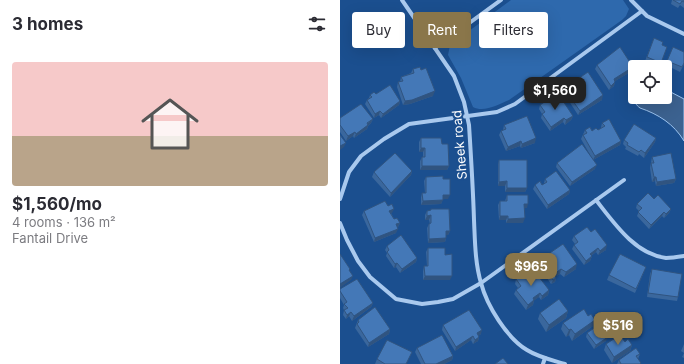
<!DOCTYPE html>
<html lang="en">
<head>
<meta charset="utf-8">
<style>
  body { margin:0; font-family:Inter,sans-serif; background:#f7f7f7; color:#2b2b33; height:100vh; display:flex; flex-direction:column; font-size:15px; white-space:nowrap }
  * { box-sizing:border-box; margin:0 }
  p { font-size:13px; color:#7c7c81 }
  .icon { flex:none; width:22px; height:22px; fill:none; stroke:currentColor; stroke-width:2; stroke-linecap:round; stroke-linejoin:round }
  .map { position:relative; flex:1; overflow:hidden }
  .sheet { display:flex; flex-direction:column; background:#fff; width:340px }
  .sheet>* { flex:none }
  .banner { position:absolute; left:12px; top:12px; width:272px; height:36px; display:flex; gap:8px }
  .tools { position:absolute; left:288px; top:60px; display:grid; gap:8px }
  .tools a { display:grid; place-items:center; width:44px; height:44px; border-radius:4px; background:#fff; box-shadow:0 4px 16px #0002; font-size:20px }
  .price { position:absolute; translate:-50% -34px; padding:0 9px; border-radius:8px; background:#8a764a; color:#fff; font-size:13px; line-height:26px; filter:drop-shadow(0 1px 2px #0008) }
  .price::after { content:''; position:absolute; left:50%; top:24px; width:12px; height:9px; margin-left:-6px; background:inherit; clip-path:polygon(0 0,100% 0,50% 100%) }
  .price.active { background:#222; color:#fff }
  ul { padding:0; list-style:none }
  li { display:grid; align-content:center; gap:8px; height:212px; padding:0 12px }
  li+li { border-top:1px solid #e1e1e2 }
  li span { display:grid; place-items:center; height:124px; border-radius:4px; color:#555 }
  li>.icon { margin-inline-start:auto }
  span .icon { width:72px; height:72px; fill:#fffc; stroke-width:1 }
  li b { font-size:17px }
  h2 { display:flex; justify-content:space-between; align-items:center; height:48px; padding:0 12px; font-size:17px }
  .chip { padding:0 14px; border-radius:4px; background:#fff; box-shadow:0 4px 16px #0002; font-size:14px; line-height:36px }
  .chip.active { background:#8a764a; color:#fff }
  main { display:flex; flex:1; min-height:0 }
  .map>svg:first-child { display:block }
</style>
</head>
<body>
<main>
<section class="sheet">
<h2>3 homes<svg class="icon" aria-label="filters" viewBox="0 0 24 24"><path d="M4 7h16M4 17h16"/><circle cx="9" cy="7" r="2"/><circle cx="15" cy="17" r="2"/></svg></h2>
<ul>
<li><span style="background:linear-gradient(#f6c9c9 60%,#b9a48a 0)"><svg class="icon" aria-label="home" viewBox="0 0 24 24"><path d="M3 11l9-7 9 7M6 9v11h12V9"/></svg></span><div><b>$1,560/mo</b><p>4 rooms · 136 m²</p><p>Fantail Drive</p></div></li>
</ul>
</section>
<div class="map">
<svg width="344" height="364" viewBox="0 0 344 364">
  <rect width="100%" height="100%" fill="#1b4f8f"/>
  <path fill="#2e69ad" d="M171,0H283L289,9L286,16L282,20L169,100C159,104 144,113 133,107L121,78L108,55L110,45Z"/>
  <path fill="#3c6290" stroke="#9cc4f0" d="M325,89L344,99V141C334,124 318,114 300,108C296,105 294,102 295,97H325Z"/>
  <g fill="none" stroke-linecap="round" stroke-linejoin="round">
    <g stroke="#a9c9ee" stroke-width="4">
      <path d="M62,0L114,76L124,102L129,125C131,156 133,188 134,220C135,241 135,263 141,283C147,306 167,338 187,350C198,357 212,360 225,364"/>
      <path d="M291,0L307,16L344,34"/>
      <path d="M95,48L161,0"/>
      <path d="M0,199L9,172L21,156L44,139L69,124L157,112L175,104L302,11"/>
      <path d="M256,200C274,223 295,254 326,258C331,258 338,257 344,256"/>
      <path d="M0,223L7,240L18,261L30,277L56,299L82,304L98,302L113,299L141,283L284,180"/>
      <path d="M203,364L205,358"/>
    </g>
  </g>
  <g fill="#3a679d">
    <path d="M332,0H344V8L340,5L338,8L331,4Z"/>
    <path d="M193,23L202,34L198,37L193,36L191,31Z"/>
    <path d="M314,38L322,45L327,47L319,67L305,61Z"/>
    <path d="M344,52V64L340,72L326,65L327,61Z"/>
    <path d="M257,65L292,71L275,81L274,86L269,90L255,69Z"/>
    <path d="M73,69L93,96L70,104L63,105L57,87L58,82H60L61,77L71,73Z"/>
    <path d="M229,85L262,100L238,115L227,98L228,94L230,92L228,89Z"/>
    <path d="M36,94L60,101L59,105L41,118L39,115L34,118L25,104L27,100L29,98L30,95Z"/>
    <path d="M216,102L233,116L231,120L225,125L223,122L210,131L201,118L202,114L199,109L200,105Z"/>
    <path d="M0,118L33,119L31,123L28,126L27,129L14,138L13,136L6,141L0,132Z"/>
    <path d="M262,123L281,141L280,145L253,160L241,139L245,130H258L261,128V127Z"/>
    <path d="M164,125L195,143L181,148L180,146L166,151L159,135L161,131L163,130Z"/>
    <path d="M81,138L102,144L109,166L107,170H80V161L82,157H83V152H79V142Z"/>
    <path d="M316,138L315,142L304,158L299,154L298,156L285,149L286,147L283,144L284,140Z"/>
    <path d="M312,157L336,179L334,183L316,186L315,181L312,182L310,168Z"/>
    <path d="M159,160L187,188L185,192H165V186H158V164Z"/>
    <path d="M217,163L255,169L230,186L216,167Z"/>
    <path d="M72,171L71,175L50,197L32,177L34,172Z"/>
    <path d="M86,177L103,179L108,199H103L101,204L81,205V197L82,193H85L84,181Z"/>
    <path d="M205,179L230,190L229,194L207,209L193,189L195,185H202L204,184V183Z"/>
    <path d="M167,195L187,208H184L183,223H166V220H159L158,205L160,201H165Z"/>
    <path d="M314,199L331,209L329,213L324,218L322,216L309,229L297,216L299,211L296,208L297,204Z"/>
    <path d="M24,211L52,213H51L54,219L60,223L58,227L57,228L56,233L34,242L22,215Z"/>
    <path d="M87,211L110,231L108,235H106V238L105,242L88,243L87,228L89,224H90L89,220H85V215Z"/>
    <path d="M251,232L266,250L258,255L256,252L251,256H252L250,261L244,265L232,249L234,245L235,244L232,240L234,236Z"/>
    <path d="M47,246L77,258L76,262L60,273L56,267L54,268L46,256L47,253L45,250Z"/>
    <path d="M88,248L105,255L110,280H83V271L84,266H87L86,252Z"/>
    <path d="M204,257L236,269L224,277L220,274L216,276V278L215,282L211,284L201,269L202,265L204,264L203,261Z"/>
    <path d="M306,267L295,293L267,280L269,275Z"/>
    <path d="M312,269L338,297L337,301L307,297L310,274Z"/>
    <path d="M192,276L209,290L208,295L201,300L199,297L194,300L193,305L186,310L174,294L176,290L178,288L175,284L176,279Z"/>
    <path d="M0,289L33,303L31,307L12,321L9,316L6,319L3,315L4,310L3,308L4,305L0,298Z"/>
    <path d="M228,311L226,318L206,332L198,319L200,313Z"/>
    <path d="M18,320L50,329L49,334L28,347L15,328Z"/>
    <path d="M223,323L253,326L232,341L229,335L226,337L221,329Z"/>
    <path d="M103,325L141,334L138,336L139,337L138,341L133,344L131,340L115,351L102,330Z"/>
    <path d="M247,333L266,341L254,349L246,337Z"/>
    <path d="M266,344L292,345L290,351L272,363L264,350Z"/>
    <path d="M344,344V358L342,357L344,353L341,351Z"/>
    <path d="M77,348L113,356L112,360L104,364H81L75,352Z"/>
    <path d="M72,352L66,364H35L37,359Z"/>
    <path d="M300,354L298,359L301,363V364H277L279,360Z"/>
  </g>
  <g fill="#305480">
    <path d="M203,30L202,34L198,37L199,32Z"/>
    <path d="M293,67L292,71L272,83L274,79Z"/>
    <path d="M275,82L274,86L269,90L271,86Z"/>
    <path d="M95,91L93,96L70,104L63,105L65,101Z"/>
    <path d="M263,95L262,100L238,115L240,111Z"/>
    <path d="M60,101L59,105L41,118L43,114Z"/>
    <path d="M40,111L39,115L34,118L35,114Z"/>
    <path d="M233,116L231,120L225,125L226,120Z"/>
    <path d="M224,118L223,122L210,131L211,127Z"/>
    <path d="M33,119L31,123L28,126L27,129L14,138L16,134Z"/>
    <path d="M15,132L13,136L6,141L8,136Z"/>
    <path d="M196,138L195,143L181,148L182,144Z"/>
    <path d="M316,138L315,142L304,158L305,153Z"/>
    <path d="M181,141L180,146L166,151L168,147Z"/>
    <path d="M281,141L280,145L253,160L255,156Z"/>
    <path d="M6,143L4,147L0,150V146Z"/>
    <path d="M81,148H85L83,152H79Z"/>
    <path d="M257,165L255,169L230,186L232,182Z"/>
    <path d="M82,166H109L107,170H80Z"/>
    <path d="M72,171L71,175L50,197L51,193Z"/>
    <path d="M314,177H316L315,181L312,182Z"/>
    <path d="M336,179L334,183L316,186L317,182Z"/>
    <path d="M167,181L165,186H158L159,182Z"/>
    <path d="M167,188H187L185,192H165Z"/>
    <path d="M230,190L229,194L207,209L208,205Z"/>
    <path d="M103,195H110L108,199H101Z"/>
    <path d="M103,200L101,204L81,205L83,201Z"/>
    <path d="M184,204H188L187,208H183Z"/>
    <path d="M54,209L52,213L48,215L49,211Z"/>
    <path d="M331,209L329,213L324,218L326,214Z"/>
    <path d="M324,212L322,216L309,229L311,225Z"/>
    <path d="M91,215L89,220H85L87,216Z"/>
    <path d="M160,216H168L166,220H159Z"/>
    <path d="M185,218L183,223H166L168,219Z"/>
    <path d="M60,223L58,227L54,229L56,224Z"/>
    <path d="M58,229L56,233L34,242L35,238Z"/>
    <path d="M106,231H110L108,235H105Z"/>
    <path d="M106,238L105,242L88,243L89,239Z"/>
    <path d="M267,245L266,250L258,255L260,251Z"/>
    <path d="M258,248L256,252L248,258L250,254Z"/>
    <path d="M252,256L250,261L244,265L246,261Z"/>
    <path d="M77,258L76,262L60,273L62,269Z"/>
    <path d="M57,263L56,267L54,268L55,264Z"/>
    <path d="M237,264L236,269L224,277L226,272Z"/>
    <path d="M221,269L220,274L213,278L214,274Z"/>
    <path d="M13,276L11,280L0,288V284Z"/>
    <path d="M85,276H112L110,280H83Z"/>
    <path d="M216,278L215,282L211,284L213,280Z"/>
    <path d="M209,290L208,295L201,300L202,296Z"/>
    <path d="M200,293L199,297L191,303L193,298Z"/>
    <path d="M194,300L193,305L186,310L188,305Z"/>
    <path d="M33,303L31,307L12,321L14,316Z"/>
    <path d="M228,311L226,318L206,332L209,325Z"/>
    <path d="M11,312L9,316L6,319L7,315Z"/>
    <path d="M255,320L253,326L232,341L235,334Z"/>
    <path d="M50,329L49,334L28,347L29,343Z"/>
    <path d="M231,329L229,335L226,337L229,330Z"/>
    <path d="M142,330L141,334L136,338L137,333Z"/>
    <path d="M133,336L131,340L115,351L116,347Z"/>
    <path d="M139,337L138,341L133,344L135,340Z"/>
    <path d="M268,337L266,341L254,349L256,345Z"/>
    <path d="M292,345L290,351L272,363L274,357Z"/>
    <path d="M113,356L112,360L104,364H96Z"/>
  </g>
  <g fill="#4478b7" stroke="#305480">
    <path d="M333,0H344V2L342,1L340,4Z"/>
    <circle cx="198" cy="26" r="5.5"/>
    <path d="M314,38L323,42L322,45L327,47L321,63L307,57Z"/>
    <path d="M280,47L293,67L274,79L275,82L271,86L257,65Z"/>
    <path d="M333,47L344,52V63L342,67L327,61Z"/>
    <path d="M80,67L81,70L86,68L95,91L72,100L65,101L58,82L63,81L61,77L74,73L73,69Z"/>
    <path d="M248,72L263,95L240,111L228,94L233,90L229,85Z"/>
    <path d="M50,85L60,101L43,114L40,111L35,114L27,100L32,97L30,95L34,92L36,94Z"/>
    <path d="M212,97L216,102L221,98L233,116L226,120L224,118L211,127L202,114L205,112L200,105Z"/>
    <path d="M21,104L33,119L27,123L28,125L16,134L15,132L8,136L0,125V118Z"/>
    <path d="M187,116L196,138L182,144L181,141L168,147L161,131L166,129L164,125Z"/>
    <path d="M269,119L281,141L255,156L243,135L247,133L245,130L250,127L252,131L256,128L258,130L265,126L262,123Z"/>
    <path d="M294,124L316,138L305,153L301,150L299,152L287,145L288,143L284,140Z"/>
    <path d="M0,135L6,143L0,146Z"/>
    <path d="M81,138H101L102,144H108L109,166H82V157H85V148H81Z"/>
    <path d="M242,144L257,165L232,182L217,163Z"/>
    <path d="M55,153L72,171L51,193L34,172Z"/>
    <path d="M331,153L336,179L317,182L316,177H314L311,163H314L312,157Z"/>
    <path d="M159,160H187V188H167V181L159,182Z"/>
    <path d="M216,171L230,190L208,205L195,185L200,181L202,185L207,182L205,179Z"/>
    <path d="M103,176V179H110V195H103V200L83,201L82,193H86V177Z"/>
    <path d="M308,193L314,199L318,195L331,209L326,214L324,212L311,225L298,212L302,208L297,204Z"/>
    <path d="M167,195H188V204H184L185,218L168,219V216H160V201H167Z"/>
    <path d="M45,201L48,206L52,204L54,209L49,211L54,219L57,218L60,223L56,224L58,229L35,238L24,211Z"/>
    <path d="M91,209H109L110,231H106V238L89,239V224L91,223V215L87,216V211L91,210Z"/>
    <path d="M247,227L251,232L255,229L267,245L260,251L258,248L250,254L252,256L246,261L234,245L238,242L234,236Z"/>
    <path d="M61,235L77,258L62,269L57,263L55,264L47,252L49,250L47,246Z"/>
    <path d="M223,244L237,264L226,272L221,269L214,274L216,278L213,280L202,265L207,262L204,257Z"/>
    <path d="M88,248H105V255L112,254V276H85L84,266H88Z"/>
    <path d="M0,254L10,269L9,270L13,276L0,284Z"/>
    <path d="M280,254L306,267L296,289L269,275Z"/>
    <path d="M312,269L342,274L338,297L308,293Z"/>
    <path d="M188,270L192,276L196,273L209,290L202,296L200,293L193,298L194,300L188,305L176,290L181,286L176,279Z"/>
    <path d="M17,279L33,303L14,316L11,312L7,315L4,310L8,308L4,304L7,302L0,291V289Z"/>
    <path d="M219,299L228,311L209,325L200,313Z"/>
    <path d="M35,307L50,329L29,343L17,324L19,322L18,320Z"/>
    <path d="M244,309L248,316L251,314L255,320L235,334L231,329L229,330L223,323Z"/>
    <path d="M129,310L142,330L137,333L139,337L135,340L133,336L116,347L103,325Z"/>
    <path d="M260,324L268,337L256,345L247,333Z"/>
    <path d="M102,335L113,356L96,364H85L77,348Z"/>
    <path d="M280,335L285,342L288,339L292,345L274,357L266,344Z"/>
    <path d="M47,340L72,352L66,364H45L37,359Z"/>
    <path d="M296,348L300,354L296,356L301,363L300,364H281L279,360Z"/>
    <path d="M163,358L168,364H155Z"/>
  </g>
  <g text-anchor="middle" stroke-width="4" stroke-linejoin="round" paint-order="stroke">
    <g font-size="13" fill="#fff" stroke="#1b4f8f">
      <text transform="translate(119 145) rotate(-95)" y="5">Sheek road</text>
    </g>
  </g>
</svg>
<div class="tools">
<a><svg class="icon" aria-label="locate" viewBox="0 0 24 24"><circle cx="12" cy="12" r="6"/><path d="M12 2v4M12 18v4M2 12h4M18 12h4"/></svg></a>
</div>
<b class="price active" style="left:215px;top:111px">$1,560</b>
<b class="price" style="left:191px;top:287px">$965</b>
<b class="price" style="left:278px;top:346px">$516</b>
<div class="banner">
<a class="chip">Buy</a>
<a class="chip active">Rent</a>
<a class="chip">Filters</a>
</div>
</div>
</main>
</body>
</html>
